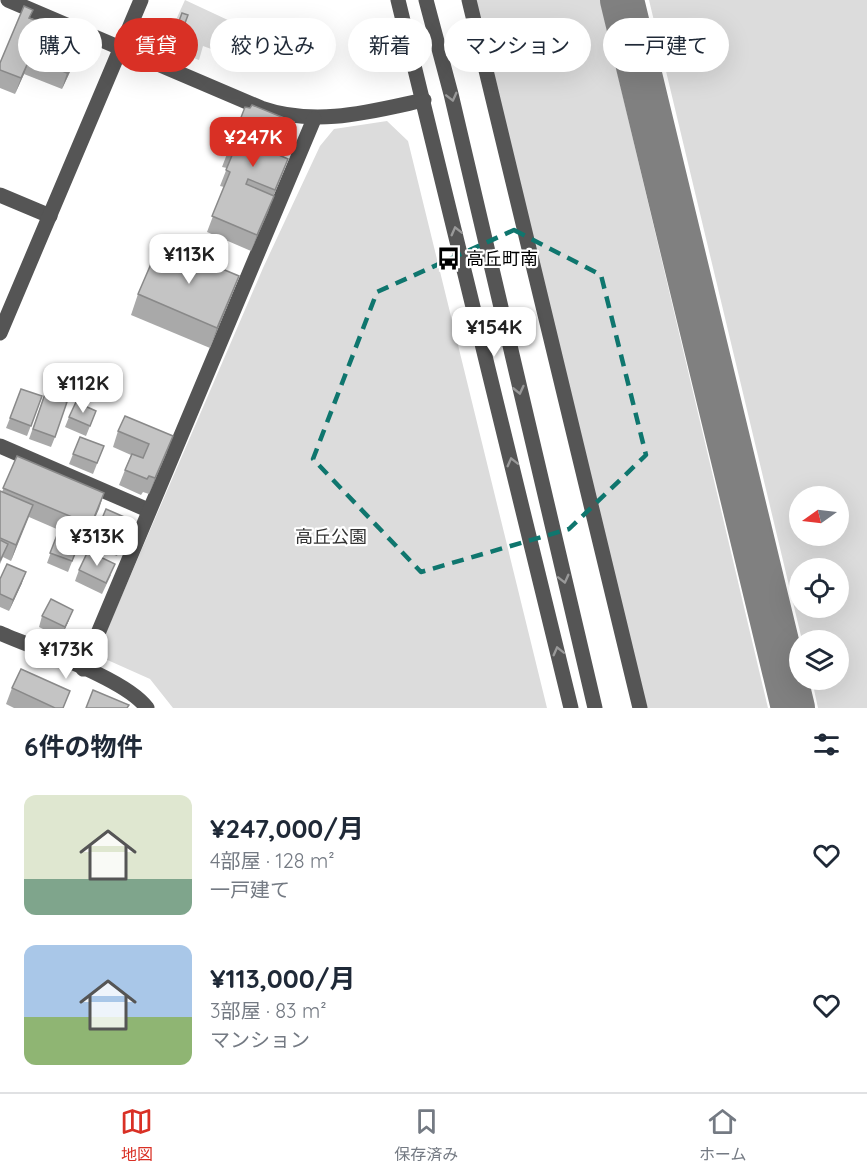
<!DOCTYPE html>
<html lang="ja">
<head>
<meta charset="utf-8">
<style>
  body { margin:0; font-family:Quicksand,"Noto Sans JP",sans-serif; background:#f2f2f3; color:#1f2937; height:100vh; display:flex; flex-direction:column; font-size:22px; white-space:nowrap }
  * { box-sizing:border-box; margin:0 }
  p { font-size:20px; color:#747a83 }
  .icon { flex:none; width:33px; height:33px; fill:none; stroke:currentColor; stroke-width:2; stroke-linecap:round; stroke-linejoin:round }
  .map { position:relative; height:708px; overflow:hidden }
  .details { display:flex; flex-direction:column; background:#fff; flex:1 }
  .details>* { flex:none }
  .top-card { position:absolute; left:18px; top:18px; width:831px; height:54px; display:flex; gap:12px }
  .needle { width:39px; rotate:256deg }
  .fabs { position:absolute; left:789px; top:486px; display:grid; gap:12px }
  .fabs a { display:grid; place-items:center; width:60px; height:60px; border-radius:50%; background:#fff; box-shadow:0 6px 24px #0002; font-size:30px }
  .price { position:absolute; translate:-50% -51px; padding:0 14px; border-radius:12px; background:#fff; color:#222; font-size:20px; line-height:39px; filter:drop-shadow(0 2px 3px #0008) }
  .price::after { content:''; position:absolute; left:50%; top:36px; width:18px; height:14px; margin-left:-9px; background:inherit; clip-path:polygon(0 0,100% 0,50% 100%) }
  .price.on { background:#d93025; color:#fff }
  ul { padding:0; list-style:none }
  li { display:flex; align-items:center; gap:18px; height:150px; padding:0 24px }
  li span { display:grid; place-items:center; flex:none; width:168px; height:120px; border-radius:12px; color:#555 }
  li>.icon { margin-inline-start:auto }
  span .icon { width:72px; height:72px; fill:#fffc; stroke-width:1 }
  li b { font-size:26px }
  h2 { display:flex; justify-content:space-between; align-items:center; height:72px; padding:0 24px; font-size:26px }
  .tag { padding:0 21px; border-radius:27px; background:#fff; box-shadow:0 6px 24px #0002; font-size:21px; line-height:54px }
  .tag.on { background:#d93025; color:#fff }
  .dock { display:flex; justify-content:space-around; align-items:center; height:84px; border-top:2px solid #e0e1e3; background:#fff; font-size:16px; color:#747a83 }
  .dock a { display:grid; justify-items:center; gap:3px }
  .dock .on { color:#d93025 }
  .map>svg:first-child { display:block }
</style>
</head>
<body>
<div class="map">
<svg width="867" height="708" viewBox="0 0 867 708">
  <rect width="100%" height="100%" fill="#fff"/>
  <g fill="#dcdcdc" fill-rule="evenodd">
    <path d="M185,0L245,28L233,57L203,46L199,60L177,52L170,33Z"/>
    <path d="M472,0H600L768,708H644Z"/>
    <path d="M649,0H867V708H818L812,680H838V640H802ZM800,496H838V536H800ZM800,568H838V608H800Z"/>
    <path d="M387,121L408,141L547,708H173L150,679L103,658L104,637L263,268L320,146L334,129Z"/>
  </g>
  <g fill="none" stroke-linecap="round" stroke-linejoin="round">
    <path stroke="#808080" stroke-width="44" d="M622,0L793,708"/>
    <g stroke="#555" stroke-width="15">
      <path d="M8,0L261,108C316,127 369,112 424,100"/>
      <path d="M398,0L571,708"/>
      <path d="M426,0L451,94L595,708"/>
      <path d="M469,0L640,708"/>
      <path d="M0,195L50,216"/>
      <path d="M0,333L141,0"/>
      <path d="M0,446L148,510"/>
      <path d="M0,633C36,649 125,678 147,708"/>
      <path d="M83,669L314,119"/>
    </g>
  </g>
  <g fill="#a9a9a9">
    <path d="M182,13L188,15L183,29L177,27Z"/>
    <path d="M30,18L35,29L75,61L62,89L24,74L15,94L0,88V63Z"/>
    <path d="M245,107L288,138L280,156L288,159L273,196L268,212L251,251L207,232L224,187L220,186L227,168L222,167Z"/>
    <path d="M239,276L231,297L210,348L131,315L138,294Z"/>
    <path d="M47,388L50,396L55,437L51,447L29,439Z"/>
    <path d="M42,396L27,436L6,428L10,418Z"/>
    <path d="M96,411L86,436L65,427L69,417Z"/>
    <path d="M118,431L167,452L149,494L143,492L141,495L119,485L131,455L113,447Z"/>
    <path d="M80,437L104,446L93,474L69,464Z"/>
    <path d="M17,456L104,493L85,541L81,539L68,572L47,563L59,530L29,517L11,561L3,557L0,564V491L2,492Z"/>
    <path d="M131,520L117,556L91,546L95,535Z"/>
    <path d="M79,570L111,575L102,594L75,581Z"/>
    <path d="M0,579L22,583L9,611L0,607Z"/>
    <path d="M42,616L69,620L61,638L39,627Z"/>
    <path d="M12,688L64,708H14L6,704Z"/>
  </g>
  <g fill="#898989">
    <path d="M80,46L75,61L62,89L67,73Z"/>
    <path d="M30,58L24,74L15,94L21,78Z"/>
    <path d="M294,122L288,138L274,171L279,155Z"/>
    <path d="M288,159L282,175L269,206L275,190Z"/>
    <path d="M274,196L268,212L251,251L257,235Z"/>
    <path d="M239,276L231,297L210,348L217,328Z"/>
    <path d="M173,436L167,452L149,494L155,478Z"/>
    <path d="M104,493L99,509L85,541L91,525Z"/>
    <path d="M33,505L27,520L11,561L16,545Z"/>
    <path d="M26,572L22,583L9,611L13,600Z"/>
    <path d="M73,610L69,620L61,638L65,627Z"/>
  </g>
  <g fill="#c4c4c4" stroke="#898989" stroke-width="1.5">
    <path d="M24,6L33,10L29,18L38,21L34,29L80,46L67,73L30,58L21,78L0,70V63Z"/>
    <path d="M182,13L188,15L185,23L179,21Z"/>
    <path d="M252,105L294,122L279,155L288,159L275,190L248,179L246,184L274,196L257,235L212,216L230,172L226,170L233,153L228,151L245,107L250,108Z"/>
    <path d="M160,243L239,276L217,328L138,294Z"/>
    <path d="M47,388L52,390L50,396L67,402L55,437L33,429Z"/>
    <path d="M21,389L42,396L31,426L10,418Z"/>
    <path d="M76,402L96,411L90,426L69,417Z"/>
    <path d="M125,416L173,436L155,478L149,476L147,479L125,470L132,454L143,458L149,444L118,431Z"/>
    <path d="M80,437L104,446L97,463L73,454Z"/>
    <path d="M17,456L104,493L91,525L3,488Z"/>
    <path d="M0,491L33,505L16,545L0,538Z"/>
    <path d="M106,509L131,520L120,546L95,535Z"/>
    <path d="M61,525L83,534L72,561L50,553Z"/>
    <path d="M0,540L8,544L0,561Z"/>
    <path d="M88,551L115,564L106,583L79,570Z"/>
    <path d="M7,564L26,572L13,600L0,594V579Z"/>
    <path d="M51,599L73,610L65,627L42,616Z"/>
    <path d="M21,669L70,691L63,708H55L12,688Z"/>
    <path d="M93,690L129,705L127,708H86Z"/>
  </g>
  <defs><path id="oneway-chevron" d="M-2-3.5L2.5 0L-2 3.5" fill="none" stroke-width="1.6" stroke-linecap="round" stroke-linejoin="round" transform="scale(1.5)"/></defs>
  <g stroke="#999">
    <use href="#oneway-chevron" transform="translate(452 97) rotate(76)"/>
    <use href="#oneway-chevron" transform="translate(456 231) rotate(-104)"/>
    <use href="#oneway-chevron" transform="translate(519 390) rotate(77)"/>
    <use href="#oneway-chevron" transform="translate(512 462) rotate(-104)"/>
    <use href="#oneway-chevron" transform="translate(564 579) rotate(76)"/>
    <use href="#oneway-chevron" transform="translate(558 651) rotate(-104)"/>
  </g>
  <path fill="none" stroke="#0f766e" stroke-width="4.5" stroke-dasharray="12 8" stroke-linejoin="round" d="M514,230L601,275L646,455L569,529L421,572L313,459L377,292Z"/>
  <defs>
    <symbol id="bus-bare" viewBox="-9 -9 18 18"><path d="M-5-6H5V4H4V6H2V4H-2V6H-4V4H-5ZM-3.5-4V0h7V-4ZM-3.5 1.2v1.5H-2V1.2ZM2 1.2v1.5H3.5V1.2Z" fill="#000" stroke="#fff" stroke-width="2.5" paint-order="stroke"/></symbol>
  </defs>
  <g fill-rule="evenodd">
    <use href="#bus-bare" x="432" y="242" width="33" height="33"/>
  </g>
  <g text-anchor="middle" stroke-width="4.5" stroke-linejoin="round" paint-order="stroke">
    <g font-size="18" fill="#000" stroke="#fff" text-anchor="start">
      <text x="466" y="265">高丘町南</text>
    </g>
    <g font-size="18" fill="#333" stroke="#fff">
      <text x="331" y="543">高丘公園</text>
    </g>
  </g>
</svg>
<div class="fabs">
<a><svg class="needle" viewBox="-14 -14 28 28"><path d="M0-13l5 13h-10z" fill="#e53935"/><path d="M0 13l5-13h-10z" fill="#747a83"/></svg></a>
<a><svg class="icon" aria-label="locate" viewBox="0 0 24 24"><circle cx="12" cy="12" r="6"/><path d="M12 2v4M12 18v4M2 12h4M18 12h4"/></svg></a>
<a><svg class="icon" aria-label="layers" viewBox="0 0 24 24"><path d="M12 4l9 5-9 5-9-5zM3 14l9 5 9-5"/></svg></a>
</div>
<b class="price on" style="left:253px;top:168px">¥247K</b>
<b class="price" style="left:189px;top:285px">¥113K</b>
<b class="price" style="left:494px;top:358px">¥154K</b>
<b class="price" style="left:83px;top:414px">¥112K</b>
<b class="price" style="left:97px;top:567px">¥313K</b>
<b class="price" style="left:66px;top:680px">¥173K</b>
<div class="top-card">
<a class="tag">購入</a>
<a class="tag on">賃貸</a>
<a class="tag">絞り込み</a>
<a class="tag">新着</a>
<a class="tag">マンション</a>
<a class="tag">一戸建て</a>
</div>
</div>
<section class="details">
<h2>6件の物件<svg class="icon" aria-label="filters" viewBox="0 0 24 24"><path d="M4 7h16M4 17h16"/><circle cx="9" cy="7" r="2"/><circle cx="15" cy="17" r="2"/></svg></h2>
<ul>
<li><span style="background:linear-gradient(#dfe7d0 70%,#7fa58c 0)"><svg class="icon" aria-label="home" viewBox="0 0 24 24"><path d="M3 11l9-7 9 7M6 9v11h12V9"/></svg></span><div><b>¥247,000/月</b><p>4部屋 · 128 m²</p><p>一戸建て</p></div><svg class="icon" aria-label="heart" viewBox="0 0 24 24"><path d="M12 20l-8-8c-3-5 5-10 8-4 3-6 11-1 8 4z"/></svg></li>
<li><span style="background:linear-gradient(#a9c7e8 60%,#8fb573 0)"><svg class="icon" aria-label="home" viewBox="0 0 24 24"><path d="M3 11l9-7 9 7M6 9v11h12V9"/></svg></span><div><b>¥113,000/月</b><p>3部屋 · 83 m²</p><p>マンション</p></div><svg class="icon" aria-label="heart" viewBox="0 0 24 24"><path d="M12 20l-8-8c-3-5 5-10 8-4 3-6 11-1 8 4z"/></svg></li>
</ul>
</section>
<nav class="dock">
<a class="on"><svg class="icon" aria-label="map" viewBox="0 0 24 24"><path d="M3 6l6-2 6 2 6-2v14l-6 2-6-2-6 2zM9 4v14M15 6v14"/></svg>地図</a>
<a><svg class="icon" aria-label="saved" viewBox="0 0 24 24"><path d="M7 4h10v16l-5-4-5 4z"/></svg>保存済み</a>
<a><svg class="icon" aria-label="home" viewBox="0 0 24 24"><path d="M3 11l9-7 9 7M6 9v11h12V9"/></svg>ホーム</a>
</nav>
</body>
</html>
